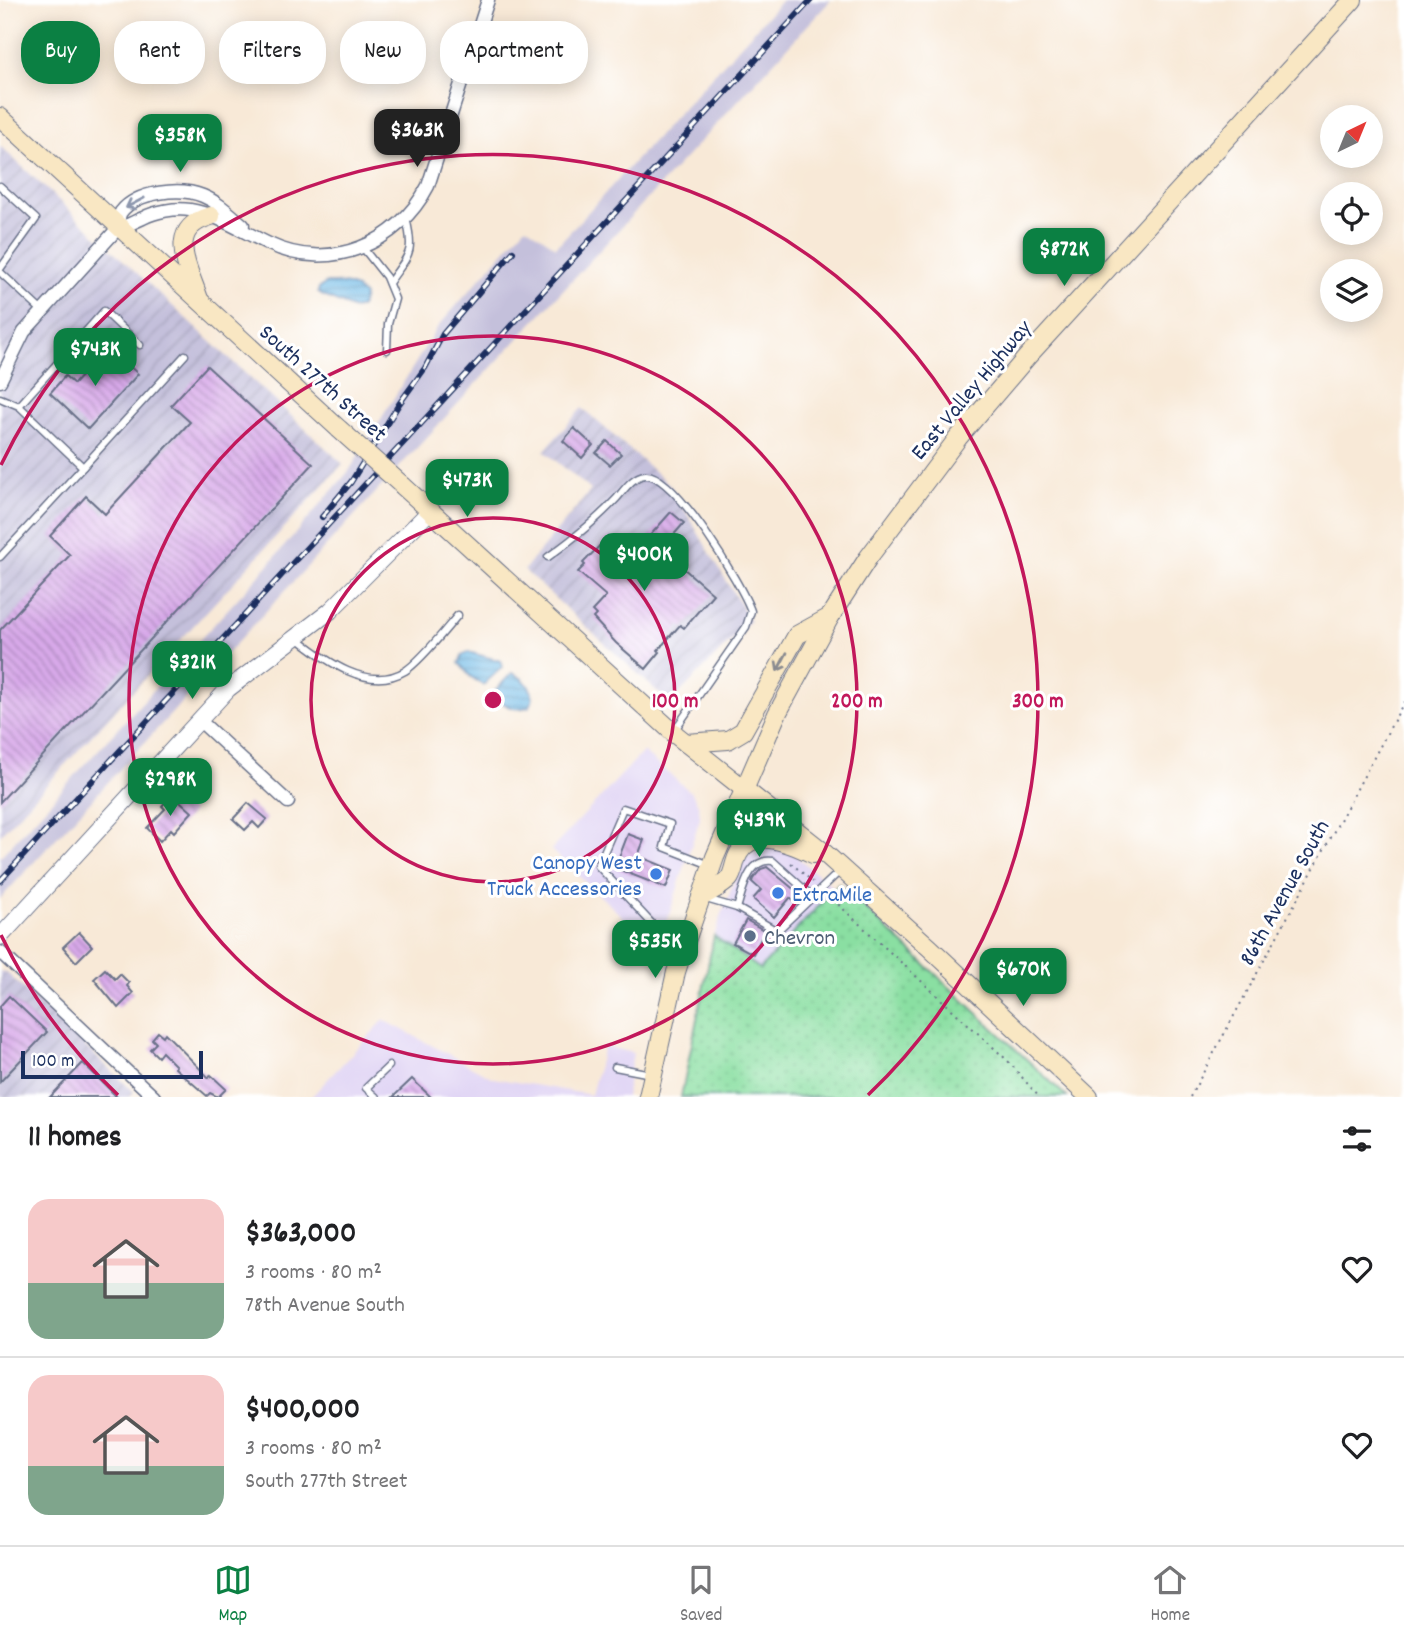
<!DOCTYPE html>
<html lang="en">
<head>
<meta charset="utf-8">
<style>
  body { margin:0; font-family:Dekko,sans-serif; background:#f6f6f6; color:#202124; height:100vh; display:flex; flex-direction:column; font-size:26px; white-space:nowrap }
  * { box-sizing:border-box; margin:0 }
  p { font-size:23px; color:#757577 }
  .icon { flex:none; width:38px; height:38px; fill:none; stroke:currentColor; stroke-width:2; stroke-linecap:round; stroke-linejoin:round }
  .map { position:relative; height:1097px; overflow:hidden }
  .details { display:flex; flex-direction:column; background:#fff; flex:1 }
  .details>* { flex:none }
  .guide { position:absolute; left:21px; top:21px; width:700px; height:63px; display:flex; gap:14px }
  .needle { width:46px; rotate:43deg }
  .fabs { position:absolute; left:1320px; top:105px; display:grid; gap:14px }
  .fabs a { display:grid; place-items:center; width:63px; height:63px; border-radius:50%; background:#fff; box-shadow:0 4px 18px #0003; font-size:35px }
  .scale { position:absolute; left:21px; bottom:18px; width:182px; box-sizing:border-box; padding-left:7px; border:4px solid #1b2f5e; border-top:0; font-size:19px; line-height:24px; white-space:nowrap; color:#1b2f5e; -webkit-text-stroke:5px #fff; paint-order:stroke }
  .price { position:absolute; translate:-50% -60px; padding:0 16px; border-radius:14px; background:#0b8043; color:#fff; font-size:23px; line-height:46px; filter:drop-shadow(0 2px 4px #0008) }
  .price::after { content:''; position:absolute; left:50%; top:42px; width:21px; height:16px; margin-left:-10px; background:inherit; clip-path:polygon(0 0,100% 0,50% 100%) }
  .price.selected { background:#222; color:#fff }
  ul { padding:0; list-style:none }
  li { display:flex; align-items:center; gap:21px; height:175px; padding:0 28px }
  li+li { border-top:2px solid #e0e0e0 }
  li span { display:grid; place-items:center; flex:none; width:196px; height:140px; border-radius:21px; color:#555 }
  li>.icon { margin-inline-start:auto }
  span .icon { width:84px; height:84px; fill:#fffc; stroke-width:1 }
  li b { font-size:30px }
  h2 { display:flex; justify-content:space-between; align-items:center; height:84px; padding:0 28px; font-size:30px }
  .chip { padding:0 24px; border-radius:28px; background:#fff; box-shadow:0 4px 18px #0003; font-size:24px; line-height:63px }
  .chip.selected { background:#0b8043; color:#fff }
  .dock { display:flex; justify-content:space-around; align-items:center; height:98px; border-top:2px solid #e0e0e0; background:#fff; font-size:19px; color:#757577 }
  .dock a { display:grid; justify-items:center; gap:4px }
  .dock .selected { color:#0b8043 }
  .map>svg:first-child { display:block }
</style>
</head>
<body>
<div class="map">
<svg width="1404" height="1097" viewBox="0 0 1404 1097">
  <defs>
    <pattern id="industrial-furrows" width="10" height="10" patternUnits="userSpaceOnUse" patternTransform="scale(1.75)"><rect width="10" height="10" fill="#c4c0db"/><path d="M-1 1l2-2M0 10L10 0M9 11l2-2" fill="none" stroke="#a8a5be"/></pattern>
    <pattern id="grass-dots" width="8" height="8" patternUnits="userSpaceOnUse" patternTransform="scale(1.75)"><rect width="8" height="8" fill="#8adfa2"/><path d="M2 2h.1M6 6h.1" fill="none" stroke="#76c08e" stroke-width="1.8" stroke-linecap="round"/></pattern>
    <pattern id="water-rules" width="6" height="5" patternUnits="userSpaceOnUse" patternTransform="scale(1.75)"><rect width="6" height="5" fill="#6db9e6"/><path d="M0 2.5h6" fill="none" stroke="#5997be"/></pattern>
    <pattern id="building-back-hatch" width="6" height="6" patternUnits="userSpaceOnUse" patternTransform="scale(1.75)"><rect width="6" height="6" fill="#d8a9e9"/><path d="M-1 5l2 2M0 0l6 6M5-1l2 2" fill="none" stroke="#ae8ac0"/></pattern>
  </defs>
  <rect width="100%" height="100%" fill="#fff"/>
  <filter id="ink" filterUnits="userSpaceOnUse"><feTurbulence type="fractalNoise" baseFrequency=".0143" numOctaves="2"/><feDisplacementMap in="SourceGraphic" scale="14" xChannelSelector="R" yChannelSelector="G"/><feConvolveMatrix kernelMatrix="1 2 1 2 8 2 1 2 1" color-interpolation-filters="sRGB"/></filter>
  <filter id="wash" filterUnits="userSpaceOnUse"><feTurbulence type="fractalNoise" baseFrequency=".00686" numOctaves="4" result="noise"/><feDisplacementMap in="SourceGraphic" scale="28" xChannelSelector="R" yChannelSelector="G"/><feGaussianBlur stdDeviation="1.57" result="paint"/><feColorMatrix in="noise" values="0 0 0 0 0 0 0 0 0 0 0 0 0 0 0 0 0 1.4 0 .05"/><feComposite in="paint" operator="in"/></filter>
  <g filter="url(#wash)">
    <rect width="100%" height="100%" fill="#f8e9d7"/>
    <g fill="#e0d4f4">
      <path d="M643,752L692,793L699,807L700,818L658,950L551,850Z"/>
      <path d="M767,846L791,852L835,889L760,969L714,936L739,868L746,857Z"/>
      <path d="M384,1020L493,1078L591,1095L604,1046L633,1053L626,1097H311Z"/>
    </g>
    <g fill="url(#industrial-furrows)">
      <path d="M0,146L343,464L0,835Z"/>
      <path d="M582,408L670,485L750,621L670,703L524,570L591,490L544,451Z"/>
      <path d="M0,971L7,973L134,1092L129,1097H0Z"/>
    </g>
    <path fill="#c4c0db" d="M782,0H831L0,899V857L263,571L349,471L437,328L526,226L556,247Z"/>
    <path fill="url(#grass-dots)" stroke="#528780" stroke-width="2" d="M839,884L1067,1097H681L714,936L760,969Z"/>
    <g fill="url(#water-rules)" stroke="#4474a2" stroke-width="2">
      <path d="M327,283C342,283 355,284 364,296L361,307L354,309L321,295L318,292L319,288Z"/>
      <path d="M468,652L501,661L502,667L483,685L470,676L459,663L462,656Z"/>
      <path d="M512,673C525,678 538,693 530,706C515,712 506,707 495,696V691Z"/>
    </g>
    <g id="blocks">
      <g fill="url(#building-back-hatch)">
        <path d="M108,346L138,374L88,429L50,393L65,376L74,384Z"/>
        <path d="M207,366L313,464L0,802V630L70,555L50,536L86,496L105,514L190,422L171,405Z"/>
        <path d="M574,428L593,445L582,458L563,441Z"/>
        <path d="M607,441L621,454L610,465L596,453Z"/>
        <path d="M671,512L684,523L663,547L669,552L667,554L713,594L684,628L680,625L658,650L660,652L646,669L616,643L593,618L596,615L592,611L606,596L578,572L585,565L583,563L608,537L631,557Z"/>
        <path d="M172,794L192,812L174,832L171,829L160,841L147,828L165,809L162,806Z"/>
        <path d="M248,803L267,819L259,828L253,822L245,830L233,819Z"/>
        <path d="M628,834L644,840L638,856L673,870L666,888L615,868Z"/>
        <path d="M767,867L802,896L796,903L790,898L774,917L753,899L761,890L752,882L753,879L761,869Z"/>
        <path d="M746,920L765,931L753,954L733,943Z"/>
        <path d="M79,932L92,946L76,962L63,947Z"/>
        <path d="M105,969L115,979L120,974L129,983L127,986L133,993L118,1008L94,979Z"/>
        <path d="M9,996L47,1032L0,1082V1006Z"/>
        <path d="M158,1032L163,1036L165,1033L209,1078L211,1075L226,1089L218,1097L210,1093L207,1096L175,1068L176,1066L162,1052L158,1057L150,1049L156,1043L152,1039Z"/>
        <path d="M83,1063L117,1097H50Z"/>
        <path d="M412,1079L431,1097H393Z"/>
      </g>
    </g>
  </g>
  <g filter="url(#ink)">
    <use href="#blocks" fill-opacity="0" stroke="#687088" stroke-width="2"/>
    <g fill="none" stroke-linecap="round" stroke-linejoin="round">
      <defs>
        <g id="service">
          <path d="M0,186L36,219L0,269"/>
          <path d="M363,248L386,277L395,299L388,324L387,350"/>
          <path d="M0,272L42,311"/>
          <path d="M389,283C409,254 415,254 406,218"/>
          <path d="M0,398L19,406L104,311L140,345"/>
          <path d="M19,406L83,467L185,355"/>
          <path d="M0,557L83,467"/>
          <path d="M548,557C573,539 596,521 617,498C624,490 633,476 645,475C673,471 742,585 751,611L746,627L674,731"/>
          <path d="M297,638C325,660 368,693 405,671C421,661 445,630 458,615"/>
          <path d="M706,899L737,908L777,931L842,869"/>
          <path d="M737,908C743,891 748,857 773,861L814,898"/>
          <path d="M682,941L657,929L598,866L623,808L670,824L664,847L710,865"/>
          <path d="M615,1067L651,1074"/>
          <path d="M376,1097L366,1088L389,1066"/>
        </g>
        <g id="minor">
          <path d="M118,228C128,226 133,222 143,218C156,211 175,208 190,210C219,215 243,232 269,244C330,273 398,244 428,186L488,0"/>
          <path d="M118,228C119,222 118,217 121,212C137,191 181,187 203,196C218,202 230,214 243,225"/>
          <path d="M0,381L24,332L118,228"/>
          <path d="M199,720L288,802"/>
          <path d="M0,952L154,1097"/>
        </g>
        <path id="tertiary" d="M0,937L228,689L330,611L430,511"/>
        <g id="secondary">
          <path d="M0,117L339,429"/>
          <path d="M199,299C188,266 165,229 211,216"/>
          <path d="M403,486L676,735L821,850L930,948L1089,1097"/>
          <path d="M686,743L728,740L743,731L797,635L830,617"/>
          <path d="M701,897C709,892 723,886 729,879C734,873 734,861 739,853C754,826 792,844 813,854"/>
          <path d="M648,1097L676,972L687,938L715,857L777,714L830,617L868,558L958,438L1027,357L1353,0"/>
        </g>
      </defs>
      <use href="#service" stroke="#687088" stroke-width="9"/>
      <use href="#minor" stroke="#687088" stroke-width="15"/>
      <use href="#tertiary" stroke="#687088" stroke-width="18"/>
      <use href="#secondary" stroke="#687088" stroke-width="20"/>
      <g stroke="#687088" stroke-width="2" stroke-dasharray="2 5" stroke-linecap="butt">
        <path d="M791,863L813,882"/>
        <path d="M828,895L1008,1061L1039,1097"/>
        <path d="M1190,1097L1404,702"/>
      </g>
      <use href="#service" stroke="#fff" stroke-width="6"/>
      <use href="#minor" stroke="#fff" stroke-width="12"/>
      <use href="#tertiary" stroke="#fff" stroke-width="16"/>
      <use href="#secondary" stroke="#f9e7c3" stroke-width="18"/>
      <defs>
        <g id="rail">
          <path d="M322,517L351,482L399,404L425,368L443,334L513,252"/>
          <path d="M0,881L811,0"/>
        </g>
      </defs>
      <use href="#rail" stroke="#1b2f5e" stroke-width="6"/>
      <use href="#rail" stroke="#fff" stroke-width="3.5" stroke-dasharray="10" stroke-linecap="butt"/>
      <defs>
        <path id="secondary-bridge" d="M339,429L403,486"/>
      </defs>
      <use href="#secondary-bridge" stroke="#687088" stroke-width="20" stroke-linecap="butt"/>
      <use href="#secondary-bridge" stroke="#f9e7c3" stroke-width="18"/>
    </g>
    <defs><path id="oneway-shaft" d="M-6 0H5M1.5-3L5.5 0L1.5 3" fill="none" stroke-width="1.6" stroke-linecap="round" stroke-linejoin="round" transform="scale(1.75)"/></defs>
    <use stroke="#8d97ae" href="#oneway-shaft" transform="translate(135 203) rotate(152)"/>
    <use stroke="#8a8b90" href="#oneway-shaft" transform="translate(782 662) rotate(118)"/>
  </g>
  <g fill="none" stroke="#c2185b" stroke-width="3.5">
    <circle cx="493" cy="700" r="182"/>
    <circle cx="493" cy="700" r="364"/>
    <path d="M118 1095A545 545 0 0 1 1 935M1 465A545 545 0 1 1 868 1095"/>
  </g>
  <g fill="#3f7fe0" stroke="#fff" stroke-width="2.5">
    <circle cx="656" cy="874" r="7"/>
    <circle cx="778" cy="893" r="7"/>
  </g>
  <circle fill="#5c6f8a" stroke="#fff" stroke-width="2.5" cx="750" cy="936" r="7"/>
  <g text-anchor="middle" stroke-width="6" stroke-linejoin="round" paint-order="stroke">
    <g font-size="23" fill="#1b2f5e" stroke="#fff">
      <text transform="translate(324 382) rotate(42)" y="8">South 277th Street</text>
      <text transform="translate(970 389) rotate(-50)" y="8">East Valley Highway</text>
      <text transform="translate(1283 892) rotate(-61)" y="8">86th Avenue South</text>
    </g>
    <g font-size="23" fill="#366cbe" stroke="#fff" text-anchor="end">
      <text x="642" y="869">Canopy West<tspan x="642" dy="26">Truck Accessories</tspan></text>
      <text x="792" y="901" text-anchor="start">ExtraMile</text>
    </g>
    <g font-size="23" fill="#4e5e75" stroke="#fff" text-anchor="start">
      <text x="764" y="944">Chevron</text>
    </g>
  </g>
  <circle cx="493" cy="700" r="10" fill="#c2185b" stroke="#fff" stroke-width="3.5"/>
  <g font-size="21" text-anchor="middle" font-weight="bold" fill="#c2185b" stroke="#fff" stroke-width="6" stroke-linejoin="round" paint-order="stroke">
    <text x="675" y="707">100 m</text>
    <text x="857" y="707">200 m</text>
    <text x="1038" y="707">300 m</text>
  </g>
</svg>
<div class="fabs">
<a><svg class="needle" viewBox="-14 -14 28 28"><path d="M0-13l5 13h-10z" fill="#e53935"/><path d="M0 13l5-13h-10z" fill="#757577"/></svg></a>
<a><svg class="icon" aria-label="locate" viewBox="0 0 24 24"><circle cx="12" cy="12" r="6"/><path d="M12 2v4M12 18v4M2 12h4M18 12h4"/></svg></a>
<a><svg class="icon" aria-label="layers" viewBox="0 0 24 24"><path d="M12 4l9 5-9 5-9-5zM3 14l9 5 9-5"/></svg></a>
</div>
<div class="scale">100 m</div>
<b class="price selected" style="left:417px;top:169px">$363K</b>
<b class="price" style="left:180px;top:174px">$358K</b>
<b class="price" style="left:1064px;top:288px">$872K</b>
<b class="price" style="left:95px;top:388px">$743K</b>
<b class="price" style="left:467px;top:519px">$473K</b>
<b class="price" style="left:644px;top:593px">$400K</b>
<b class="price" style="left:192px;top:701px">$321K</b>
<b class="price" style="left:170px;top:818px">$298K</b>
<b class="price" style="left:759px;top:859px">$439K</b>
<b class="price" style="left:655px;top:980px">$535K</b>
<b class="price" style="left:1023px;top:1008px">$670K</b>
<div class="guide">
<a class="chip selected">Buy</a>
<a class="chip">Rent</a>
<a class="chip">Filters</a>
<a class="chip">New</a>
<a class="chip">Apartment</a>
</div>
</div>
<section class="details">
<h2>11 homes<svg class="icon" aria-label="filters" viewBox="0 0 24 24"><path d="M4 7h16M4 17h16"/><circle cx="9" cy="7" r="2"/><circle cx="15" cy="17" r="2"/></svg></h2>
<ul>
<li><span style="background:linear-gradient(#f6c9c9 60%,#7fa58c 0)"><svg class="icon" aria-label="home" viewBox="0 0 24 24"><path d="M3 11l9-7 9 7M6 9v11h12V9"/></svg></span><div><b>$363,000</b><p>3 rooms · 80 m²</p><p>78th Avenue South</p></div><svg class="icon" aria-label="heart" viewBox="0 0 24 24"><path d="M12 20l-8-8c-3-5 5-10 8-4 3-6 11-1 8 4z"/></svg></li>
<li><span style="background:linear-gradient(#f6c9c9 65%,#7fa58c 0)"><svg class="icon" aria-label="home" viewBox="0 0 24 24"><path d="M3 11l9-7 9 7M6 9v11h12V9"/></svg></span><div><b>$400,000</b><p>3 rooms · 80 m²</p><p>South 277th Street</p></div><svg class="icon" aria-label="heart" viewBox="0 0 24 24"><path d="M12 20l-8-8c-3-5 5-10 8-4 3-6 11-1 8 4z"/></svg></li>
</ul>
</section>
<nav class="dock">
<a class="selected"><svg class="icon" aria-label="map" viewBox="0 0 24 24"><path d="M3 6l6-2 6 2 6-2v14l-6 2-6-2-6 2zM9 4v14M15 6v14"/></svg>Map</a>
<a><svg class="icon" aria-label="saved" viewBox="0 0 24 24"><path d="M7 4h10v16l-5-4-5 4z"/></svg>Saved</a>
<a><svg class="icon" aria-label="home" viewBox="0 0 24 24"><path d="M3 11l9-7 9 7M6 9v11h12V9"/></svg>Home</a>
</nav>
</body>
</html>
